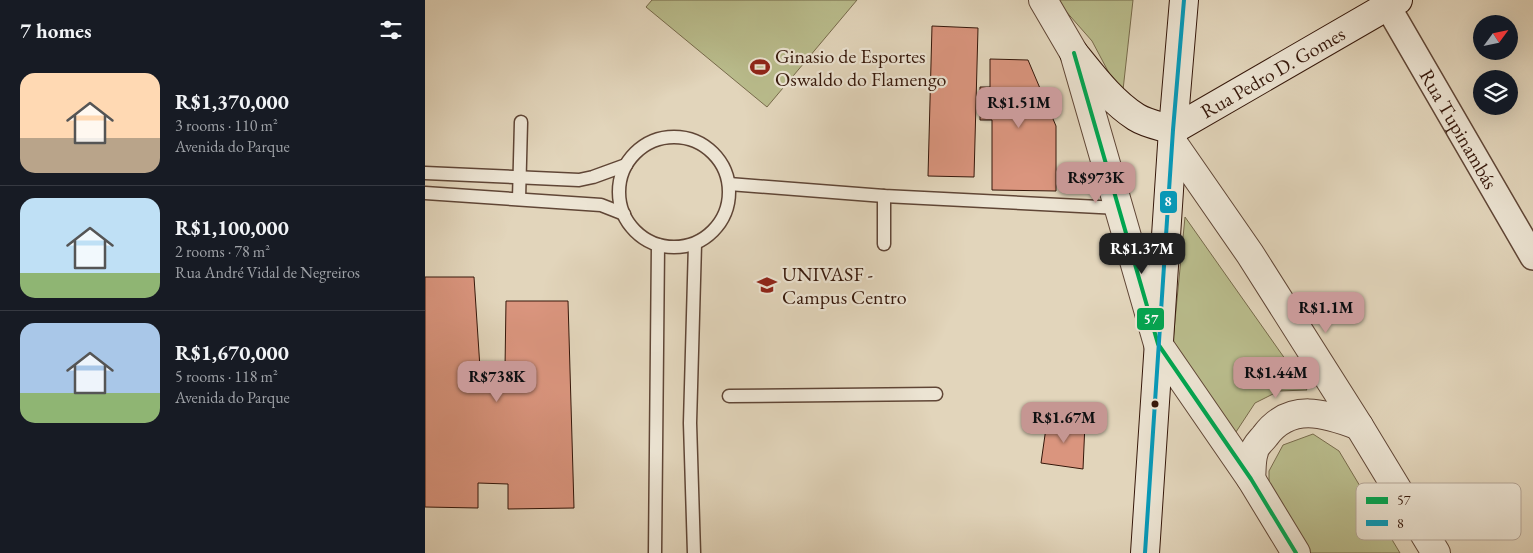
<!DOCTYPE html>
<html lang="en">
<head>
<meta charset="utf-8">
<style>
  body { margin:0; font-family:"EB Garamond",serif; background:#242831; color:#f1f3f6; height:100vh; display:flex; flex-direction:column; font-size:19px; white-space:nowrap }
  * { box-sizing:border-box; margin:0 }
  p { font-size:16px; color:#9ea1a6 }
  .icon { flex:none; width:28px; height:28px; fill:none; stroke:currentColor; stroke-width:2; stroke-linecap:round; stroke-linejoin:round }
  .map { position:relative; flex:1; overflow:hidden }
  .side { display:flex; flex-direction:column; background:#171b24; width:425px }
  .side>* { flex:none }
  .needle { width:32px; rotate:57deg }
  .buttons { position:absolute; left:1048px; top:15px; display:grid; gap:10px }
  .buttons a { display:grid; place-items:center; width:45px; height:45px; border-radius:50%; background:#171b24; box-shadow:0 5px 20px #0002; font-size:25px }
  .price { position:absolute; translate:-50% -42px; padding:0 11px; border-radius:10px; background:#c59692; color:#111; font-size:16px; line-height:32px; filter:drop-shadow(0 1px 2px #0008) }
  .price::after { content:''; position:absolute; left:50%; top:30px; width:15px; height:11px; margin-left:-8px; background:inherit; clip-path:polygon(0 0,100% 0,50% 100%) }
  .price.current { background:#222; color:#fff }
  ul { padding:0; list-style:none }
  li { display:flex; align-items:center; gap:15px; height:125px; padding:0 20px }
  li+li { border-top:1px solid #363941 }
  li span { display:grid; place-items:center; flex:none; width:140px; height:100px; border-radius:15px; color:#555 }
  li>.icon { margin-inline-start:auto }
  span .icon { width:60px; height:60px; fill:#fffc; stroke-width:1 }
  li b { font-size:21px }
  h2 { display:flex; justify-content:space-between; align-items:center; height:60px; padding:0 20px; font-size:21px }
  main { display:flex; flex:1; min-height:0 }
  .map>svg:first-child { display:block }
</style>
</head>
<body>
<main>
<section class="side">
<h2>7 homes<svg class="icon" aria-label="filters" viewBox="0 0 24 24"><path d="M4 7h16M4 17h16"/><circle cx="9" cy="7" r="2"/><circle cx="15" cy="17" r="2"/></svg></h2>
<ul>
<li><span style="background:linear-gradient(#ffd9b3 65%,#b9a48a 0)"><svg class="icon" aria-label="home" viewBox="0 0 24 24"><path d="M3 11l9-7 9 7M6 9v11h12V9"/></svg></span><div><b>R$1,370,000</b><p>3 rooms · 110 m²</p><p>Avenida do Parque</p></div></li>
<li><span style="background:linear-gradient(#bfe0f5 75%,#8fb573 0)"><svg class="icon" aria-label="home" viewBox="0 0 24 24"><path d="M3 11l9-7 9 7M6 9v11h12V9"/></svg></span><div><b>R$1,100,000</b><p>2 rooms · 78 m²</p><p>Rua André Vidal de Negreiros</p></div></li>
<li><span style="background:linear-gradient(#a9c7e8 70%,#8fb573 0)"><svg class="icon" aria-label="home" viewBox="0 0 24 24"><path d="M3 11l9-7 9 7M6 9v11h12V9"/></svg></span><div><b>R$1,670,000</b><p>5 rooms · 118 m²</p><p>Avenida do Parque</p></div></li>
</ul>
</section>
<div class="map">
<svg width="1108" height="553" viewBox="0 0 1108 553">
  <rect width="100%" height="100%" fill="#e2d5bb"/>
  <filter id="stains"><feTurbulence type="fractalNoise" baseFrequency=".004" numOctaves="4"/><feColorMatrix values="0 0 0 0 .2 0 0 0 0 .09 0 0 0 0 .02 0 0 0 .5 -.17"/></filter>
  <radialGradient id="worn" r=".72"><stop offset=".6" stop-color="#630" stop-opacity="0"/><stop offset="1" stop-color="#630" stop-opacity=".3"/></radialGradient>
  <g fill="#b9bc8c" stroke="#776a4b">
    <path d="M227,0H432L342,107L221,7Z"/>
    <path d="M631,0H708L698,90L684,73L667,41Z"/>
    <path d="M760,217L882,390L854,391L830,403L809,435L748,341Z"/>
    <path d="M888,434L914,451L975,553H876L844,498V471L858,445Z"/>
  </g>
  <g fill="#da957e" stroke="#35170a">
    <path d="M507,26L553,28L549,177L503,176Z"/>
    <path d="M565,59L603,60L631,126V191L567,190V120H555V87H565Z"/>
    <path d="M0,277H49L55,368H80L81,301H143L149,508L83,509V484L53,483V508L0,507Z"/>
    <path d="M622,421L660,423L658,469L616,463Z"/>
  </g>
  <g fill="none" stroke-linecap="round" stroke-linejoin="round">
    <defs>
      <g id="service">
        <circle cx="249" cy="192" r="55"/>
        <path d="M0,173L154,180L168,177L201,165"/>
        <path d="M304,184L459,196L694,208"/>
        <path d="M0,193L176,205L199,214"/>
        <path d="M459,196V244"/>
        <path d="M94,199L96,122"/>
        <path d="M304,396L511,394"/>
        <path d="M230,553L233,245"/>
        <path d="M269,553L265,423L270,244"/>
      </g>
      <g id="minor">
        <path id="s1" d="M959,0L1108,257"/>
      </g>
      <g id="tertiary">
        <path d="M618,0L649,53L733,344L826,479L871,553"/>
        <path d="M748,143L825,254L934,426L1011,553"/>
        <path d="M826,479C827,470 826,460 829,452C830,446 836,441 840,436C865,402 900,413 934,426"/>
      </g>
      <g id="secondary">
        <path id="s2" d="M649,53C667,75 686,101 711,117C722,124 736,126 748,130L973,0"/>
        <path d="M720,553L748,130L759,0"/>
      </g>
    </defs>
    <use href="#service" stroke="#604636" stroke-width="15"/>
    <use href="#minor" stroke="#604636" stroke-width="28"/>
    <use href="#tertiary" stroke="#604636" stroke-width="30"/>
    <use href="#secondary" stroke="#35170a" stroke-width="30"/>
    <use href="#service" stroke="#ece4d3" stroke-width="12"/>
    <use href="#minor" stroke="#ece4d3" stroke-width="25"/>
    <use href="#tertiary" stroke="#ece4d3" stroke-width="28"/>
    <use href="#secondary" stroke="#ece4d3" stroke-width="28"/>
    <defs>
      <path id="bus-1" d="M649,53L733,344L826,479L871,553"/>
      <path id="bus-2" d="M720,553L748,130L759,0"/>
    </defs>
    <use href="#bus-1" stroke="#ece4d3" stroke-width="8"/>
    <use href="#bus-2" stroke="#ece4d3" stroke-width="8"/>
    <use href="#bus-1" stroke="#00a651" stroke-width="4"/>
    <use href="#bus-2" stroke="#059aba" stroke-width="4"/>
  </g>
  <defs>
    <symbol id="stadium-bare" viewBox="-9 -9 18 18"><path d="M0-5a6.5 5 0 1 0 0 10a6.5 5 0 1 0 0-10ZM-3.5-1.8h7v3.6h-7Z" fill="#8f2418" stroke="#ece4d3" stroke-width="2.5" paint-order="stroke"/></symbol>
    <symbol id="university-bare" viewBox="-9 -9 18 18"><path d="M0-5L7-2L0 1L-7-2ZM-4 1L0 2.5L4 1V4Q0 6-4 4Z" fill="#8f2418" stroke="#ece4d3" stroke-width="2.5" paint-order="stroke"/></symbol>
  </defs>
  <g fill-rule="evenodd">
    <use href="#stadium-bare" x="321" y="53" width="28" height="28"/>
    <use href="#university-bare" x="328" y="271" width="28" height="28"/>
  </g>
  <circle fill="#35170a" stroke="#ece4d3" stroke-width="2" cx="730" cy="404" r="4.5"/>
  <g text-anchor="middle" stroke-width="4.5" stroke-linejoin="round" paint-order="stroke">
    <g font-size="20" fill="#35170a" stroke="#ece4d3" text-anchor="start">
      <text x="350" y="63">Ginasio de Esportes<tspan x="350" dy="23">Oswaldo do Flamengo</tspan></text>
      <text x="357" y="281">UNIVASF -<tspan x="357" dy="23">Campus Centro</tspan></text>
    </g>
    <g font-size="20" fill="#35170a" stroke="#ece4d3">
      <text dy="7" stroke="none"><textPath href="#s2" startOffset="244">Rua Pedro D. Gomes</textPath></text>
      <text dy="7" stroke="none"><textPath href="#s1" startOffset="149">Rua Tupinambás</textPath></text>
    </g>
  </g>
  <rect x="931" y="483" width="165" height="57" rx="8" fill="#ece4d3" stroke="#b5a697" stroke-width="1"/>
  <rect x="941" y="497" width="22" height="7" fill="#00a651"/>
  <rect x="941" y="520" width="22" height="6" fill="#059aba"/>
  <g font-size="14" fill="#35170a">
    <text x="972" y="505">57</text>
    <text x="972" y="528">8</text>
  </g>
  <g stroke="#ece4d3" stroke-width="2">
    <rect x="734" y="190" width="19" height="24" rx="5" fill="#059aba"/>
    <rect x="711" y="307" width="29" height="24" rx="5" fill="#00a651"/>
  </g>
  <g font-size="14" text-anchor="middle" font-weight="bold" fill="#fff">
    <text x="743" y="206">8</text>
    <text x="726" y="324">57</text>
  </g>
  <rect width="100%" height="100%" filter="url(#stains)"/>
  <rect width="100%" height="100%" fill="url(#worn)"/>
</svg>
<div class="buttons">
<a><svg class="needle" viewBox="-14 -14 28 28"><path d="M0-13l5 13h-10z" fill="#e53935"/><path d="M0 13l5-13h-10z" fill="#9ea1a6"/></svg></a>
<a><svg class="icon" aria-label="layers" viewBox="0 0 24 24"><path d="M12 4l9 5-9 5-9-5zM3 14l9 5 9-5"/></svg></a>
</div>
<b class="price" style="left:594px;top:129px">R$1.51M</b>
<b class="price" style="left:671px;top:204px">R$973K</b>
<b class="price current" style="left:717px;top:275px">R$1.37M</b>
<b class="price" style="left:901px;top:334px">R$1.1M</b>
<b class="price" style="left:851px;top:399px">R$1.44M</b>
<b class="price" style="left:72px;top:403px">R$738K</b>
<b class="price" style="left:639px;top:444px">R$1.67M</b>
</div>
</main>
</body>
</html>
